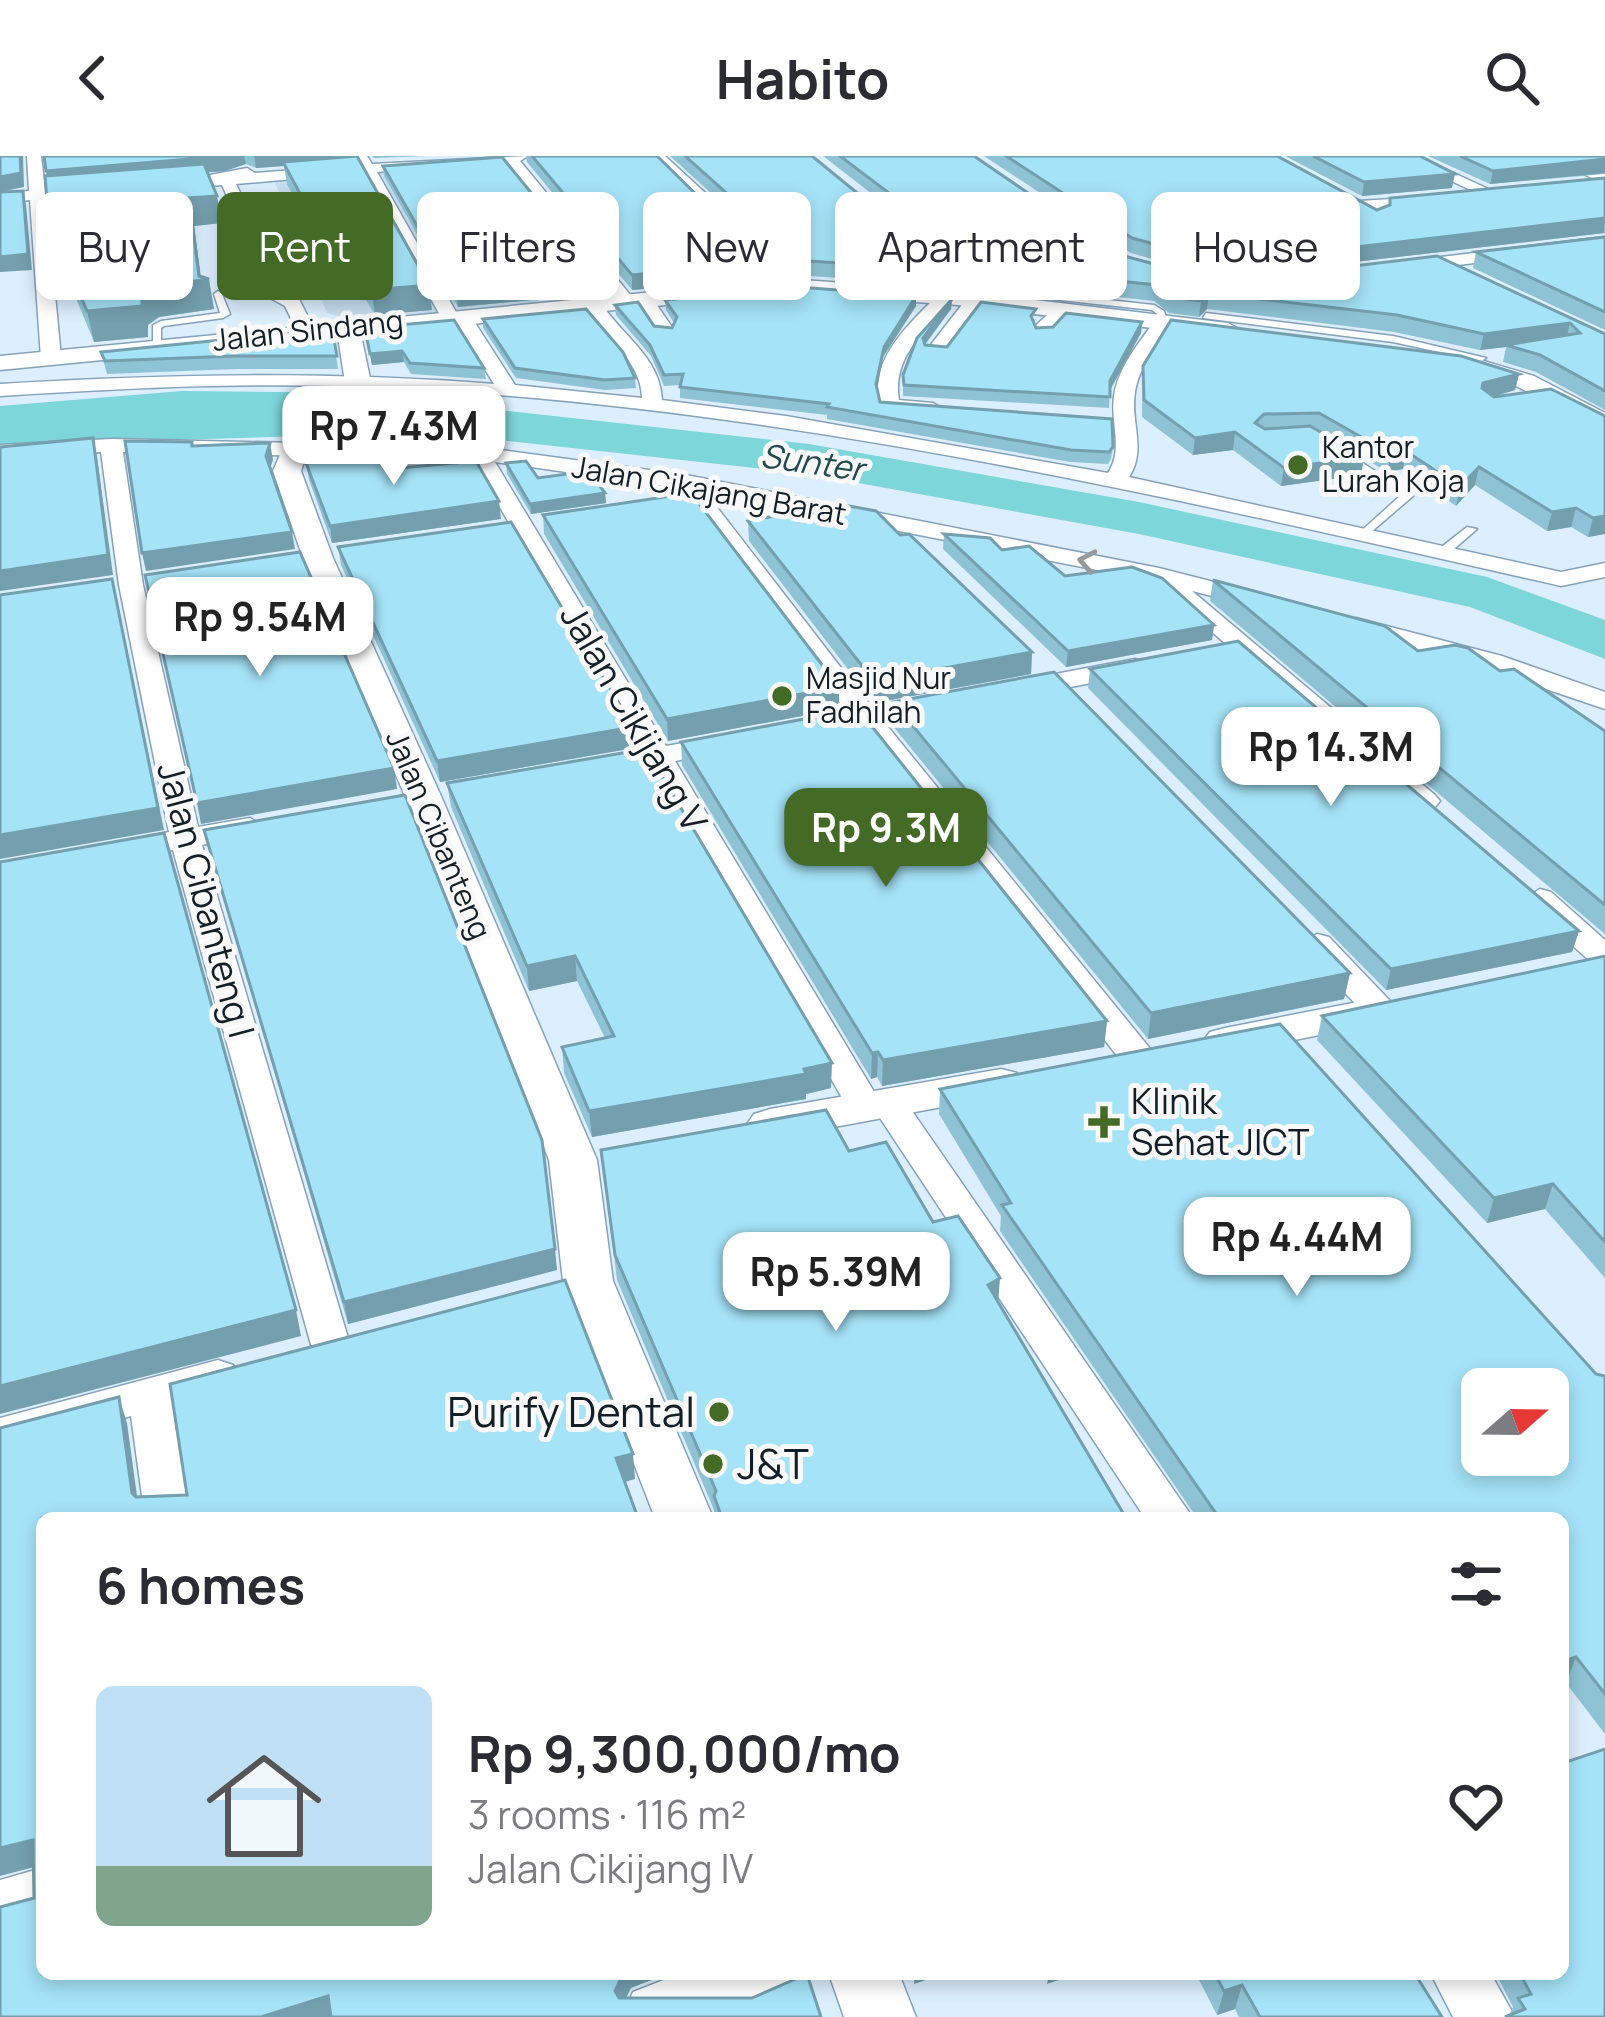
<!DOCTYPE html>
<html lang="en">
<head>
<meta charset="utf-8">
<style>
  body { margin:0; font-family:Manrope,sans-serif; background:#f2f2f3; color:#2b2b33; height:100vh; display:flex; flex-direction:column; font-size:45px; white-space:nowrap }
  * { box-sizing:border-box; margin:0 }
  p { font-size:39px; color:#7c7c81 }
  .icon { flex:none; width:66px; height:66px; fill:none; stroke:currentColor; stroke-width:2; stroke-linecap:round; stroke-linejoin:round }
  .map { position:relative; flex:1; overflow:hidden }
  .details { position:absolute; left:36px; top:1356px; width:1533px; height:468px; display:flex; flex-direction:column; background:#fff; border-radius:18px; box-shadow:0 6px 18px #0003 }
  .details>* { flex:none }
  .guide { position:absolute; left:36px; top:36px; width:1533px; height:108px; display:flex; gap:24px }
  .needle { width:78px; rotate:70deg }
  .controls { position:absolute; left:1461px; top:1212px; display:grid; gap:24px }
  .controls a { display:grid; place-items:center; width:108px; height:108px; border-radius:18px; background:#fff; box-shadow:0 6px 18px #0003; font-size:60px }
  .price { position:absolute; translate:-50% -102px; padding:0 27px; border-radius:24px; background:#fff; color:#222; font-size:39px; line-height:78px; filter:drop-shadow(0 3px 6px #0008) }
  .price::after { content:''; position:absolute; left:50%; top:72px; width:36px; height:27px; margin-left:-18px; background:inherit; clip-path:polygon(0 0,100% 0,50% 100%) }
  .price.selected { background:#436b26; color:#fff }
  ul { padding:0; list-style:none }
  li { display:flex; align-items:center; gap:36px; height:300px; padding:0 60px }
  li span { display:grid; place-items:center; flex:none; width:336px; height:240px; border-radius:18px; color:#555 }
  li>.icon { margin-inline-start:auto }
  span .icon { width:144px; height:144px; fill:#fffc; stroke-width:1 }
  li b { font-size:51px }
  h2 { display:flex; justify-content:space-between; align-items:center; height:144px; padding:0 60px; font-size:51px }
  .tag { padding:0 42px; border-radius:18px; background:#fff; box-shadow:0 6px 18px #0003; font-size:42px; line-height:108px }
  .tag.selected { background:#436b26; color:#fff }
  header { display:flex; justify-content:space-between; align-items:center; height:156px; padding:0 60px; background:#fff; font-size:54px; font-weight:700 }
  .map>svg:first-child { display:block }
</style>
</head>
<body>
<header><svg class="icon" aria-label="back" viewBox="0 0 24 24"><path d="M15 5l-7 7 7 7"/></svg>Habito<svg class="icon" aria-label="search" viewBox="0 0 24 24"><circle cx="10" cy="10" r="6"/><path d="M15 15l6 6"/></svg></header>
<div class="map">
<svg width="1605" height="1861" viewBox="0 0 1605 1861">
  <rect width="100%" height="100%" fill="#dceffe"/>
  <path fill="#c8dff1" d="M383,15L389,24L453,19L541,149L362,167L327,157L274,24Z"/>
  <path fill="#7cd6da" d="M182,235L377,237L343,279L0,289V250Z"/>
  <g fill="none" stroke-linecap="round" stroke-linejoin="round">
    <path fill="#7cd6da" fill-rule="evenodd" d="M242,244L481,252L809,288L1139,346L1487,421L1605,464V503L1470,451L1139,378L809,318L481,282L225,269L218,259L225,249Z"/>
    <defs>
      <g id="service">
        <path d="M276,93L314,94L330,136L296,142V138L322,132L308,98H279Z"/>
        <path d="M1008,133L1154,149L1164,155L1168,167L1160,169L1157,158L1152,154L1005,138Z"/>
        <path d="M218,135L222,138L230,158L223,162L164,170L161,172V191L153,193V169L161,165L220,157L214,138Z"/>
        <path d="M1206,157L1393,180L1486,202L1481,205L1393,186L1203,162Z"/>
        <path d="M1346,296L1413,340L1363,383L1359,381V377L1400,340L1342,301L1341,299Z"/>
        <path d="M1467,371L1477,373L1447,399H1439V393Z"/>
      </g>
      <g id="minor">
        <path d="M27,0H41L45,33L92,29L100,34L46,43L61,202L51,208L41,202L30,44L0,47V37L29,35Z"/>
        <path d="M353,0H367L372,8L528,0L520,5L632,141V149H620L505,6L377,16L456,156H468L515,229L642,242C641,201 601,182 584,148L593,143L599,144C621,180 660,200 662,244L786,260L1108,317C1124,292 1110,268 1114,240C1118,211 1140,186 1156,163L1163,161L1172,167C1158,188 1139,210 1135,236C1130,266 1147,294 1129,321L1561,416L1605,407V421L1561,430C1175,342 787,251 390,232C260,225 130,232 0,240V228C166,218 328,215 494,228L455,165L441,161L362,17L236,28L288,139L299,143L315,175L306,181L297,175L285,150L272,143L222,29L165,34L157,29L247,12L255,17L357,9Z"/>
        <path d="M649,0H665L765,92L794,126V134H782L753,100Z"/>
        <path d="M1398,0H1417L1525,50L1511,53Z"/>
        <path d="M1544,0H1564L1605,17V28Z"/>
        <path d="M1440,40L1442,43L1434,48L1359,55L1351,50L1359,45Z"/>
        <path d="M1605,81V91L1400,116L1391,111L1400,106Z"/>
        <path d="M940,137L955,141C929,172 891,199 899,244L933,247L943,253L933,259L883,254C863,208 910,167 940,137Z"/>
        <path d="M638,139H650L674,174L672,178H658L635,143Z"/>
        <path d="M968,141L983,145L943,199H929L926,195Z"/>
        <path d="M1056,151L1071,155L1049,178H1035V170Z"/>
        <path d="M111,283L479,291L686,319L1159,412L1265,439L1268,444L1256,451L1192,435L1435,639L1440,645L1435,651H1415L1153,425L706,337L872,552L941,539L951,541L955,547L951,553L884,566L1152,895L1157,903L1152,911H1126L858,571L808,576L804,570L808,564L847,556L679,332L495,306L666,590L728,579L742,587L738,593L675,605L876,939H901L1193,1362H1145L878,959H852L650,610L606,619L592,610L596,604L641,595L472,303L123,296L143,429L198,671L250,662L265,671L261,677L202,689L351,1192L345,1203L330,1207L315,1203L173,694L121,703L106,694L110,688L169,676L119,429L101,296L0,301V289Z"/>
        <path d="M1356,462L1502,500L1605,536V553L1484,512L1347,475L1343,470Z"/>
        <path d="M1135,503L1144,505L1148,511L1144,517L1018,541L1005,533L1018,525Z"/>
        <path d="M1540,733L1551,736L1605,784V811L1593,808L1529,750L1524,743Z"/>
        <path d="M1317,778L1329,781L1393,848L1398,855L1393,862H1369L1305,795L1301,788Z"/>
        <path d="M218,1204L233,1209L239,1220L233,1231L172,1248L191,1362H145L131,1260L0,1296V1262Z"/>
        <path d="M42,1712V1764L0,1776V1724Z"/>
        <path d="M1431,1818H1491L1515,1861H1453Z"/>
      </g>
      <g id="tertiary">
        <path d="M788,123L958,135L1228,167L1240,174L1228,181L958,149L788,137L361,179L371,227L308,293L301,315L333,402L441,640L597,1004L613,1125L713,1362H655L563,1125L549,1004L405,640L303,402L273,315L286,285L345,226L338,181L0,214V200Z"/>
        <path d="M1460,198L1534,220L1605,257V275L1516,230L1451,210L1448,205Z"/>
        <path d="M1378,842L1393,846L1399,855L1393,864L1225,898L1210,894L1203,885L1210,876L1225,872Z"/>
        <path d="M1001,913L1017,917L1023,927L1017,937L770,983L754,978L747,968L754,958L770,953Z"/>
        <path d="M679,1818H811L801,1842L753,1861H622L633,1836Z"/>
        <path d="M829,1818H899L916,1861H844Z"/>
      </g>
    </defs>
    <use href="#service" stroke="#85a2ba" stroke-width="3"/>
    <use href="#minor" stroke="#85a2ba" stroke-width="3"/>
    <use href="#tertiary" stroke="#85a2ba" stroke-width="3"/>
    <use href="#service" fill="#fff" fill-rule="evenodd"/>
    <use href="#minor" fill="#fff" fill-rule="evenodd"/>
    <use href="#tertiary" fill="#fff" fill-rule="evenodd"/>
  </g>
  <g fill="#8ec3d5">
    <path d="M43,0H357L432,154L375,159L329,82L315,83L287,28L284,10L256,12L246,8L225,15L207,16L222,67L194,70L201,121L214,153L159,161L148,169V181L94,186L63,111H57L50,82L47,20Z"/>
    <path d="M372,0H428L374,2Z"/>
    <path d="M526,0H657L766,122L632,134L527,6Z"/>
    <path d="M670,0H812L944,108V129L794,119L768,89Z"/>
    <path d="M823,0H974L1117,98L1199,120L1236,124L1437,100L1605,178V254L1536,216L1503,206L1506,191L1480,194L1394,176L1207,153L1199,161L1169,157L1154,145L1008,129L1001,136L970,132L966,111Z"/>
    <path d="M984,0H1277L1377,54L1389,50L1390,42L1605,22V77L1234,120L1200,117L1131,97Z"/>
    <path d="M1285,0H1420L1452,32L1362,40Z"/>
    <path d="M1428,0H1605V18L1490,28Z"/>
    <path d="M383,10L604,126L605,137L458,151L384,20Z"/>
    <path d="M1605,81V174L1473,112L1476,96Z"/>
    <path d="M916,140V150L883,201L877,232L880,246L1113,291L1111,303L1108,308L1070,306L827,263V259L680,242V229L664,230L651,200L616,159L615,149L654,170L672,172L674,167L666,154L665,144Z"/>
    <path d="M952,143L951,153L925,189L947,191L1036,163L1034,166L1036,172L1142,166L1141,177L1110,234L1109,252L903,240V219Z"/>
    <path d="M483,163L635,222L636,232L605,234L516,222L483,172Z"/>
    <path d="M387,170L484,212L486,223L411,218L404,206L372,209L365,173L388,177Z"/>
    <path d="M332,173L338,213H236L107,218L101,196Z"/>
    <path d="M1143,210L1519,218L1515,234L1494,241L1605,260V378L1588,381L1571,371L1547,375L1475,329L1456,350L1403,313L1387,316L1364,302L1361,319L1281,330L1233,294L1193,299L1142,261Z"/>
    <path d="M306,307L390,313L501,363L332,387L309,324Z"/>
    <path d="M506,307L538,322L605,337L606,347L531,358L507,318Z"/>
    <path d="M543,359L839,553L668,585L544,378Z"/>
    <path d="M748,365L900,379L1032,496L1031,518L874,547L749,385Z"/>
    <path d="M944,378L1002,394L1065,420L1214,469L1212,484L1066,511L943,393Z"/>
    <path d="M338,391L633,571L634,592L440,626L341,409Z"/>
    <path d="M1213,424L1418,495L1500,515L1605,575V778L1210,445Z"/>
    <path d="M1090,513L1579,775L1572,796L1386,834L1088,532Z"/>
    <path d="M893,546L1350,817L1344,843L1148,883L892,569Z"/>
    <path d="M681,586L1107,865L1104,891L882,930L877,921L871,923L682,609Z"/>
    <path d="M447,627L831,932L806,938V943L592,981L564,917L562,891L605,882L577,825L529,835L451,651Z"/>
    <path d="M204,674L557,1114L348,1168Z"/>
    <path d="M1605,800V1122L1545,1053L1487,1067L1317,884L1322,860Z"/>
    <path d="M940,933L1596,1218L1605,1220V1578L1566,1527L1563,1528V1362H1197L1000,1075L1001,1060L939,958Z"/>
    <path d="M601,994L849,995L933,1066L998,1146L1126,1362H715L714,1354L617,1124Z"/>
    <path d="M1196,1818H1415L1442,1861H1239L1235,1853L1217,1859Z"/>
    <path d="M1496,1818H1563L1605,1861L1509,1859L1513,1851Z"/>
  </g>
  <g fill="#749fae">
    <path d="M20,0H23L24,31L0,36V21Z"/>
    <path d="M226,0H244L246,8L225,15L49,29L46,15Z"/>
    <path d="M254,0H352L283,6L284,10L256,12Z"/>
    <path d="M1605,3V17L1490,28L1493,15Z"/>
    <path d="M1455,18L1452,32L1362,40L1364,26Z"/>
    <path d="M23,35L26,49L32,114L0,116V101Z"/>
    <path d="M217,40L222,67L194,70L201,124L209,123L214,153L159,161L148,169V181L94,186L87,155L142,138L189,42Z"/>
    <path d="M326,59L329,82L315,83L312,60Z"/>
    <path d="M1605,62L1604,77L1234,120L1236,105Z"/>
    <path d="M50,82H56L63,111H57Z"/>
    <path d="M765,106L766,122L632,134V119Z"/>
    <path d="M1009,113L1008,129L1001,136L1002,120Z"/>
    <path d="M604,126L605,137L458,151L457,140Z"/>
    <path d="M429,129L432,154L375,159L372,134Z"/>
    <path d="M1209,137L1207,153L1199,161L1201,145Z"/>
    <path d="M916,140V150L883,201L876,239V228L884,191Z"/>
    <path d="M952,143L951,153L922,192L923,182Z"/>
    <path d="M1142,166L1141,177L1109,236L1110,225Z"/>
    <path d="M1570,167L1566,184L1506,189V191L1480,194L1484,178Z"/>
    <path d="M402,195L404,206L372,209L370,198Z"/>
    <path d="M1519,218L1515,234L1480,244L1483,227Z"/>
    <path d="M1235,276L1233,294L1193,299L1195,282Z"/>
    <path d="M93,282L97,301L113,419L0,435V415Z"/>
    <path d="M270,287L273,304L269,316L266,300Z"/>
    <path d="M1406,295L1403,313L1387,316L1391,298Z"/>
    <path d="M1364,301L1361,319L1281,330L1284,312Z"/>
    <path d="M1479,311L1475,329L1456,350L1460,331Z"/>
    <path d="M605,337L606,347L531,358L530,348Z"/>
    <path d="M499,345L501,363L332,387L330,370Z"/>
    <path d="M1576,352L1571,371L1547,375L1552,356Z"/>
    <path d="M1605,360V378L1588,381L1593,362Z"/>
    <path d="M292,376L295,393L146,415L142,397Z"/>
    <path d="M116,443L164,674L0,703V679Z"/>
    <path d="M1214,469L1212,484L1066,511L1068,495Z"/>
    <path d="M1032,496L1031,518L874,547V525Z"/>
    <path d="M839,531V553L668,585L667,563Z"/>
    <path d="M633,571L634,592L440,626L437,605Z"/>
    <path d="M394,612L397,633L201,668L197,647Z"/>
    <path d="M1579,775L1572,796L1386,834L1391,813Z"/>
    <path d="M575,800L577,825L529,835L527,810Z"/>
    <path d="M1350,817L1344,843L1148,883L1151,857Z"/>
    <path d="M1107,865L1104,891L882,930L883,904Z"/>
    <path d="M878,896L877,921L871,923L872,897Z"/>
    <path d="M832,907L831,932L806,938V943L592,981L589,955Z"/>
    <path d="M1553,1028L1545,1053L1487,1067L1494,1042Z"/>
    <path d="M555,1093L557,1114L348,1168L344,1146Z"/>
    <path d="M1000,1122L998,1148L988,1129Z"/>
    <path d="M296,1154L301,1180L0,1258V1230Z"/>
    <path d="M119,1241L127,1267L140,1362L132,1337Z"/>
    <path d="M633,1298L635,1323L618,1328L616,1302Z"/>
    <path d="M1576,1501L1566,1527L1563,1528V1505Z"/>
    <path d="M33,1684L42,1709L0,1720V1692Z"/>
    <path d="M623,1818H667L631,1832L618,1859L615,1835Z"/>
    <path d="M915,1818H943L914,1828Z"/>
    <path d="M1049,1818H1076L1047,1828Z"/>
    <path d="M1242,1829L1235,1853L1217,1859L1224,1835Z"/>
    <path d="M328,1840L334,1861H261Z"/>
  </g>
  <g fill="#a5e3f8" stroke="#749fae" stroke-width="3" fill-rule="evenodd">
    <path d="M0,0H20L21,17L0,21Z"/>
    <path d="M44,0H226L46,15Z"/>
    <path d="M357,0L429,129L372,134L326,59L312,60L283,6Z"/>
    <path d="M532,0H657L765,106L632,119Z"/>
    <path d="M685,0H812L944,108L945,114L794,104L768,74Z"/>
    <path d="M840,0H974L1117,98L1199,120L1236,124L1437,100L1605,178V235L1540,199L1506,189L1580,177L1570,167L1484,178L1397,159L1209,137L1201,145L1171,141L1156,129L1009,113L1002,120L971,116L967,96Z"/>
    <path d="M1006,0H1277L1377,54L1390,49V42L1605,22V62L1236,105L1202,101L1132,82Z"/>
    <path d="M1313,0H1420L1455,18L1364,26Z"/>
    <path d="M1460,0H1605V3L1493,15Z"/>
    <path d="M502,1L604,126L457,140L383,10Z"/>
    <path d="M204,8L217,40L189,42L199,120L209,123L153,131L142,138V150L87,155L56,82H50L45,20Z"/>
    <path d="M23,35L28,98L0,101V36Z"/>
    <path d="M1605,81V156L1476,96Z"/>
    <path d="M798,131L916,140L884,191L876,228L880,246L1112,263L1113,291L1109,296L1071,294L827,251L829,248L680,231L683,218L664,219L650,189L615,149L638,146L654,170L672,172L677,161L665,144Z"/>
    <path d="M952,143L923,182L925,189L947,191L981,146L1036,153L1031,160L1036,172L1053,171L1066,157L1142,166L1110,225V241L904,229L903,219L917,182Z"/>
    <path d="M586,153L623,196L635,222L605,224L515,212L483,163Z"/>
    <path d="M454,164L484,212L410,207L402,195L370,198L365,173L392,178L387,170Z"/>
    <path d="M1171,164L1461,200L1519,218L1483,227L1482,232L1494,241L1551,233L1605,260V360L1593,362L1576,352L1552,356L1479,311L1460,331L1406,295L1391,298L1319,257L1264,258L1255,267L1265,273L1310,270L1364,301L1284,312L1235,276L1195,282L1144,244L1143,210Z"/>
    <path d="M332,173L337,200H234L105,205L101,196Z"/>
    <path d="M93,282L108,399L0,415V291Z"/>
    <path d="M125,285L192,286V290L270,287L266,300L292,376L142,397Z"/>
    <path d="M381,297L390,313L476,305L499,345L330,370L306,307Z"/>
    <path d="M526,305L538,322L589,315L605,337L530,348L506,307Z"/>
    <path d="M691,337L839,531L667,563L543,359Z"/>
    <path d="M838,348L876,355L900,379L909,378L1032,496L874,525L748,365Z"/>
    <path d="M511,366L633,571L437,605L338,391Z"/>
    <path d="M944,378L990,382L1002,394L1029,390L1065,420L1132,411L1162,422L1214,469L1068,495Z"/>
    <path d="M300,396L394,612L197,647L145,419Z"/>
    <path d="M112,423L158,652L0,679V439Z"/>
    <path d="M1213,424L1385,470L1418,495L1455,489L1468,492L1500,515L1514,513L1605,575V749Z"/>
    <path d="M1238,485L1579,775L1391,813L1090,513Z"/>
    <path d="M1054,516L1350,817L1151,857L893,546Z"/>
    <path d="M858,553L1107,865L883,904L878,896L872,897L681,586Z"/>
    <path d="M646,593L832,907L804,913L806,918L589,955L562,891L614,880L575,800L527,810L447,627Z"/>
    <path d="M405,639L542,984L555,1093L344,1146L204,674Z"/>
    <path d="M164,677L296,1154L0,1230V706Z"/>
    <path d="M1605,800V1086L1553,1028L1494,1042L1322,860Z"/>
    <path d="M1280,868L1596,1218L1605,1220V1538L1576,1501L1563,1505V1362H1207L1217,1359L1002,1049L1011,1047L940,933ZM1482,1233H1548V1299H1482Z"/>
    <path d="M826,954L849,995L886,986L933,1066L958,1060L1000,1122L988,1129L1126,1362H722L714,1340L716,1335L615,1099L601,994Z"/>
    <path d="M565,1124L633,1298L616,1302L638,1362H42V1818H623L615,1835L619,1842H752L807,1818L821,1861H331L328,1840L261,1861H0V1751L34,1742L33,1684L0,1692V1272L119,1241L132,1337L136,1341L187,1339L170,1228Z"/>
    <path d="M1605,1593V1861H1505L1525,1853L1518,1842L1531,1838L1520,1818H1563V1607Z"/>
    <path d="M1215,1818H1415L1442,1861H1260L1242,1829L1224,1835Z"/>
  </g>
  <defs><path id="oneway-chevron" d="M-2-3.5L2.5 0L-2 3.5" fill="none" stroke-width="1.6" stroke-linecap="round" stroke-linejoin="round" transform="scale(3)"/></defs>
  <use stroke="#959a9e" href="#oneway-chevron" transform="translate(1087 405) rotate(-169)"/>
  <g fill="#436b26" stroke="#f9f9f9" stroke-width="4.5">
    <circle cx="1298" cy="309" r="12"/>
    <circle cx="782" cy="540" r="12"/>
    <path d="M1098 948h12v12h12v12h-12v12h-12v-12h-12v-12h12z"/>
    <circle cx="719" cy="1256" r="12"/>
    <circle cx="713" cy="1308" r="12"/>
  </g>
  <g text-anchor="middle" stroke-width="10" stroke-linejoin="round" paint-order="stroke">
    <g font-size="30" fill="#131f27" stroke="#f9f9f9">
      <text transform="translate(308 175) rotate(-6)" y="10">Jalan Sindang</text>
      <text transform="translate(709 335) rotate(10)" y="10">Jalan Cikajang Barat</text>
      <text transform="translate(438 679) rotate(67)" y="10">Jalan Cibanteng</text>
    </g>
    <g font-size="30" fill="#131f27" stroke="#f9f9f9" text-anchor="start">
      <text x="1322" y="302">Kantor<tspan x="1322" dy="34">Lurah Koja</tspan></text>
      <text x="806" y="533">Masjid Nur<tspan x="806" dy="34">Fadhilah</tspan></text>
    </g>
    <g font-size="33" font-style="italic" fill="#214b4d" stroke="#f9f9f9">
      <text transform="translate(812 306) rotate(8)" y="12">Sunter</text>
    </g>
    <g font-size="36" fill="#131f27" stroke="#f9f9f9">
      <text transform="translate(634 562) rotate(60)" y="13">Jalan Cikijang V</text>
      <text transform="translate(206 744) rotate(75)" y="13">Jalan Cibanteng I</text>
    </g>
    <g font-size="36" fill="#131f27" stroke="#f9f9f9" text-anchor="start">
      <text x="1131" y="958">Klinik<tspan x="1131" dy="41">Sehat JICT</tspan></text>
    </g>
    <g font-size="42" fill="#131f27" stroke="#f9f9f9" text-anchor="end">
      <text x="695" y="1271">Purify Dental</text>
      <text x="737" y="1323" text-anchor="start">J&amp;T</text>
    </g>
  </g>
</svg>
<div class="controls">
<a><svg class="needle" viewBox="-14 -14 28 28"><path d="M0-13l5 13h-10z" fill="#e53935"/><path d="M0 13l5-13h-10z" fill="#7c7c81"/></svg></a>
</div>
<b class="price" style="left:394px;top:332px">Rp 7.43M</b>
<b class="price" style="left:260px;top:523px">Rp 9.54M</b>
<b class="price" style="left:1331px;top:653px">Rp 14.3M</b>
<b class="price selected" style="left:886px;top:734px">Rp 9.3M</b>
<b class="price" style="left:1297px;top:1143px">Rp 4.44M</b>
<b class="price" style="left:836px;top:1178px">Rp 5.39M</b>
<div class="guide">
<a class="tag">Buy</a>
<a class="tag selected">Rent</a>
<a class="tag">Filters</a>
<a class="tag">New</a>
<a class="tag">Apartment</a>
<a class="tag">House</a>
</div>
<section class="details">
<h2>6 homes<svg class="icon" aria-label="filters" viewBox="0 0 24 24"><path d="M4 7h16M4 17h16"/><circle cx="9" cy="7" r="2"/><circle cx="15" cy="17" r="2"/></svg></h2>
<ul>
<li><span style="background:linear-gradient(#bfe0f5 75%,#7fa58c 0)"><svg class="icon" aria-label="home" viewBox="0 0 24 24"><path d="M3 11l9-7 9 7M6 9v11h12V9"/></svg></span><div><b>Rp 9,300,000/mo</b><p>3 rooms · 116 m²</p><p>Jalan Cikijang IV</p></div><svg class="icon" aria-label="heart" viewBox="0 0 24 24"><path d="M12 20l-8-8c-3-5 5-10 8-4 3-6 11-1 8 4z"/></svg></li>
</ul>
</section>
</div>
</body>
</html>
